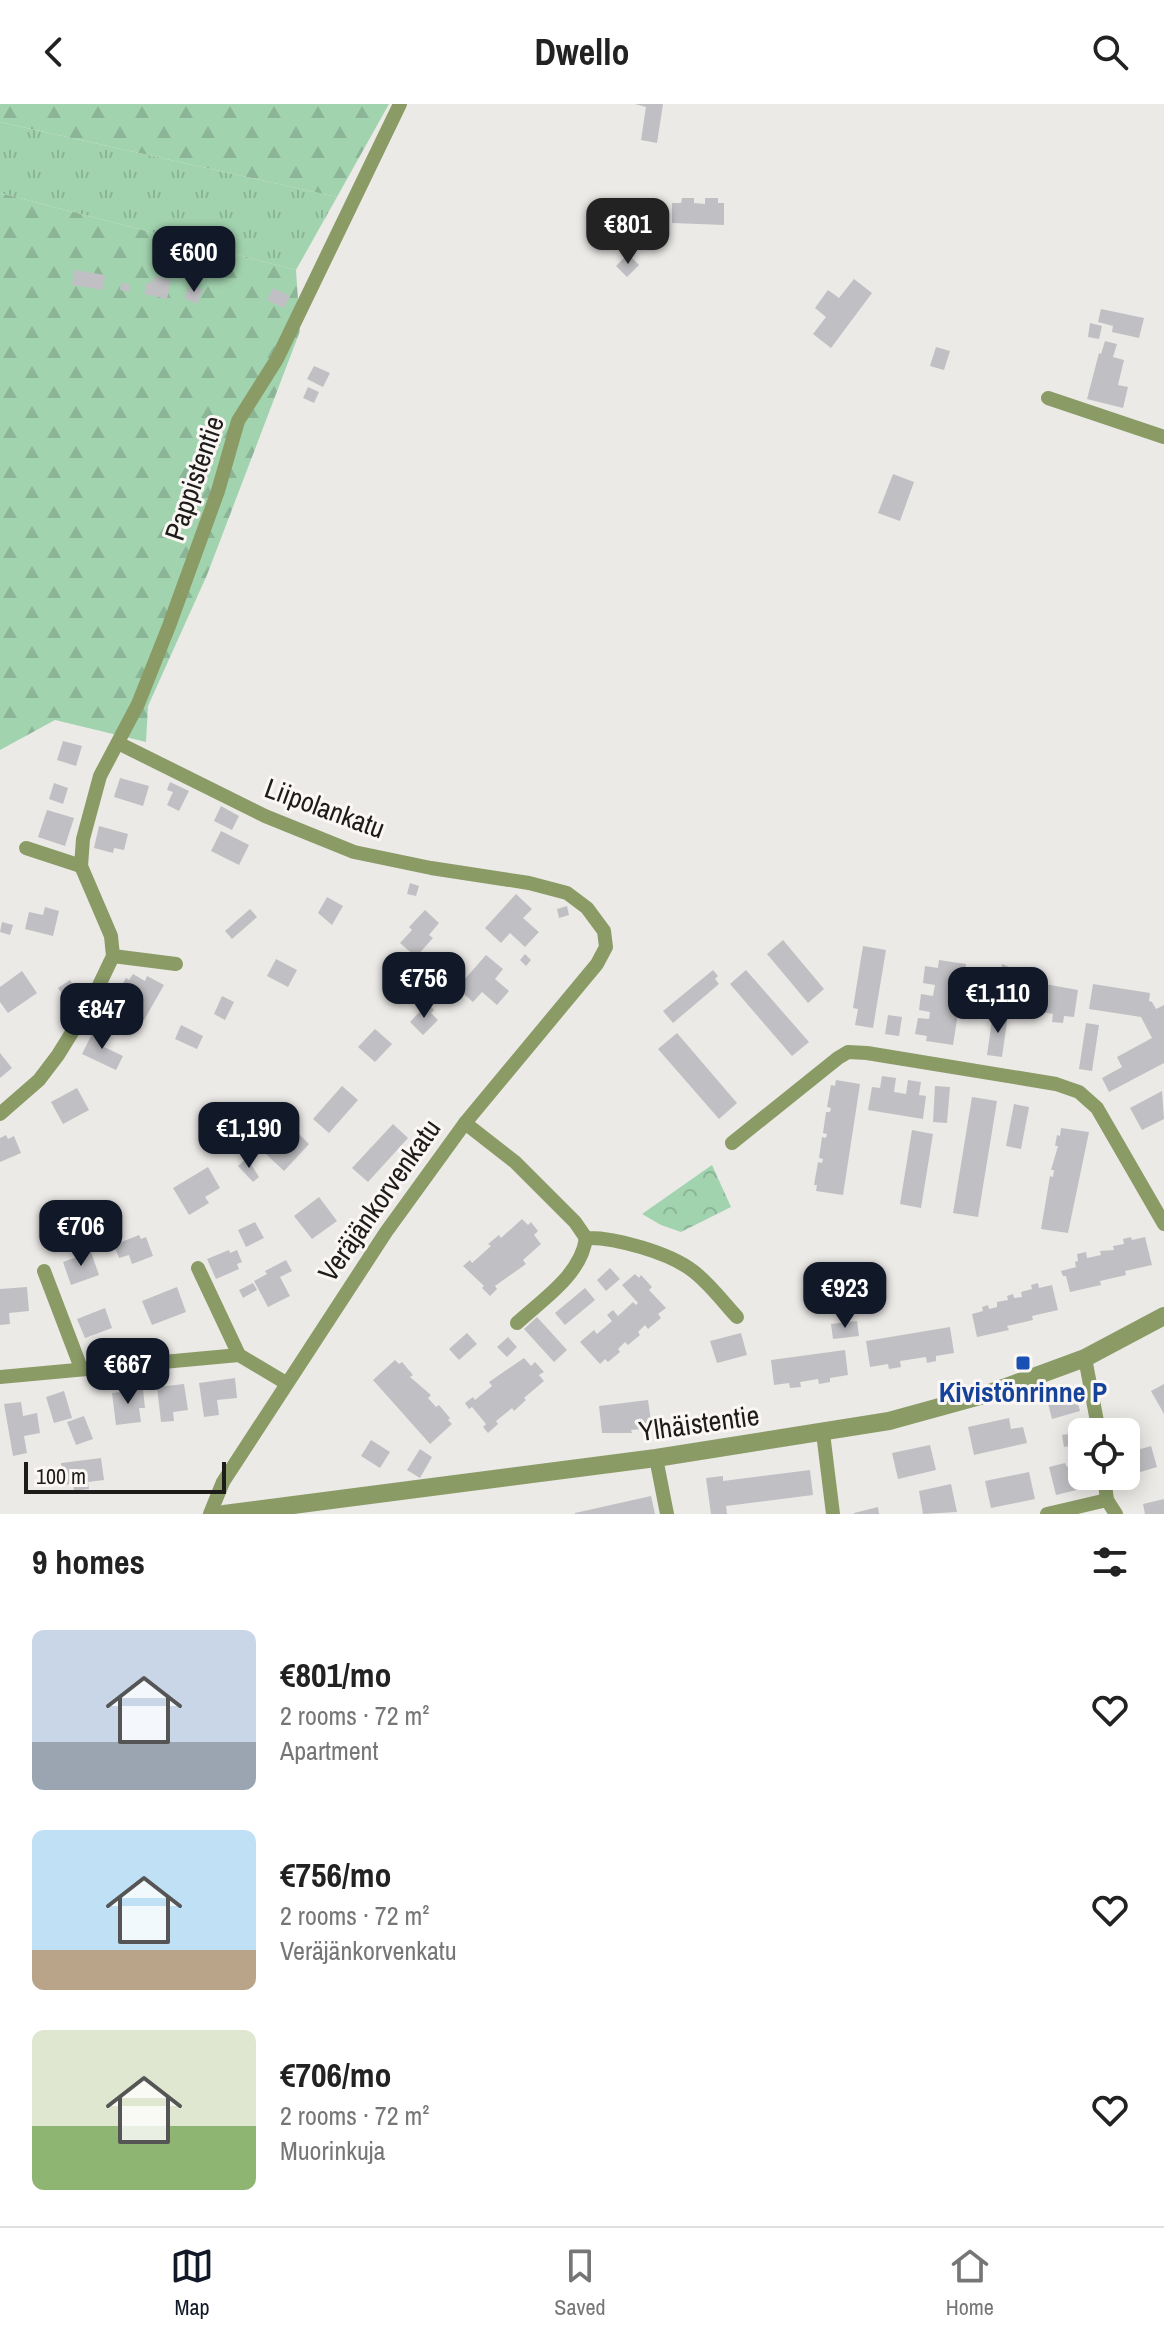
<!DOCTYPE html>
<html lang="en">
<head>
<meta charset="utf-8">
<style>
  body { margin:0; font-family:"Archivo Narrow",sans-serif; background:#f2f2f2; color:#222; height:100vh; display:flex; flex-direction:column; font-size:30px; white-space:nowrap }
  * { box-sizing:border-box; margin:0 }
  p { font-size:26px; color:#767676 }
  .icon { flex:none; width:44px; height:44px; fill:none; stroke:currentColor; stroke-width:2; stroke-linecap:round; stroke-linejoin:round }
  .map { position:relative; height:1410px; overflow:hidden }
  .side { display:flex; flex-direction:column; background:#fff; flex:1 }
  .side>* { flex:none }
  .controls { position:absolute; left:1068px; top:1314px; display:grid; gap:16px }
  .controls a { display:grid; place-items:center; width:72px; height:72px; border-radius:12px; background:#fff; box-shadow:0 4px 20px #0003; font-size:40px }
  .scale { position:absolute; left:24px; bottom:20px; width:202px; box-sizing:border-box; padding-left:8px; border:4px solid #1d1c1b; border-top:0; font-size:22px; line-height:28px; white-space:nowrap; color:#1d1c1b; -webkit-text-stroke:6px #faf7f4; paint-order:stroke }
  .price { position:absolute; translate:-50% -68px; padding:0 18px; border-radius:16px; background:#111827; color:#fff; font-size:26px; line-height:52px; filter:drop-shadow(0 2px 4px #0008) }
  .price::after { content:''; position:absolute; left:50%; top:48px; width:24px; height:18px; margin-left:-12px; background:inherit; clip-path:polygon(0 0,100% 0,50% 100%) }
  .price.active { background:#222; color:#fff }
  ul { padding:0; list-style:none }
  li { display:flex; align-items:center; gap:24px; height:200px; padding:0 32px }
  li span { display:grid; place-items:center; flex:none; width:224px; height:160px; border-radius:12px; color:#555 }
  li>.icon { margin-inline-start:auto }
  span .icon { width:96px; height:96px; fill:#fffc; stroke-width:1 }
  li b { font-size:34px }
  h2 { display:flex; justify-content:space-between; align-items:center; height:96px; padding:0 32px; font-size:34px }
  header { display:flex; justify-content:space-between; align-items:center; height:104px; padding:0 32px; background:#fff; font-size:36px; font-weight:700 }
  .tab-bar { display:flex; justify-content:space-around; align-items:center; height:112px; border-top:2px solid #e0e0e0; background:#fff; font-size:22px; color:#767676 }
  .tab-bar a { display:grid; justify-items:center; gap:4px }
  .tab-bar .active { color:#111827 }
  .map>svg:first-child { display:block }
</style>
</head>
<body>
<header><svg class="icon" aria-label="back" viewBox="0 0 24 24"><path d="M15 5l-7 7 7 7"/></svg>Dwello<svg class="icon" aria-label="search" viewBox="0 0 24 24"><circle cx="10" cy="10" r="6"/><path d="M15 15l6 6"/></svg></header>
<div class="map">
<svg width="1164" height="1410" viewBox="0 0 1164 1410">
  <defs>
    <pattern id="grass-tufts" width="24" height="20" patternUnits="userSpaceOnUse" patternTransform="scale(2)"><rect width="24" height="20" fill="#a2d3af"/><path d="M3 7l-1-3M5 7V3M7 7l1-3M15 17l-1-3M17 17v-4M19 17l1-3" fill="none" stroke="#8bb596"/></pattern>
    <pattern id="forest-firs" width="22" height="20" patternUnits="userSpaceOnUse" patternTransform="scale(2)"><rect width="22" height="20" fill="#a2d3af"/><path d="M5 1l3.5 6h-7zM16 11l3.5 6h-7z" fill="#8bb596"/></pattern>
    <pattern id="park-crowns" width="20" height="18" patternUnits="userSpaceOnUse" patternTransform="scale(2)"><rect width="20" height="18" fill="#a2d3af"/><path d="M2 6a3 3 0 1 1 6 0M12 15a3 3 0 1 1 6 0" fill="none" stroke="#8bb596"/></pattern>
  </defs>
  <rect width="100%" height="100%" fill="#eceae7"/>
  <path fill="url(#grass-tufts)" d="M0,18L337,93L296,166L0,89Z"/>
  <g fill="url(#forest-firs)">
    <path d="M0,0H389L337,93L0,18Z"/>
    <path d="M0,89L296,166L300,227L207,471L148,602L146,638L55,616L0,646Z"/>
  </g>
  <path fill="url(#park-crowns)" d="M712,1061L731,1103L681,1128L661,1121L642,1110Z"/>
  <g fill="#c0c0c4">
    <path d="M635,0H663L657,39L641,36L646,3Z"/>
    <path d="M682,94H694V99L705,100V94H718V99H724V121L672,119V99H681Z"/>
    <path d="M628,150L639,161L627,173L616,162Z"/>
    <path d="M74,166L105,171L103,186L72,181Z"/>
    <path d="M154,172L171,176L167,195L144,190L147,178L152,179Z"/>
    <path d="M854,175L872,189L831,244L813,230L826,213L815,204L828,186L839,194Z"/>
    <path d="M121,179L130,180L129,188L120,186Z"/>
    <path d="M191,180L203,186L197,200L184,194Z"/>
    <path d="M273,184L290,192L284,204L267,196Z"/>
    <path d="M1101,205L1144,214L1139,234L1112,228L1113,222L1098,218Z"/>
    <path d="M1090,219L1102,222L1099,235L1088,233Z"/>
    <path d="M1105,237L1117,240L1113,253L1124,256L1118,281L1128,283L1123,304L1087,295L1099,249L1101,250Z"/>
    <path d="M936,243L950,247L944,266L930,262Z"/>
    <path d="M314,262L330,269L323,283L307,275Z"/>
    <path d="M308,283L319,288L314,299L303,294Z"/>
    <path d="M893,370L914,378L900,417L878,409Z"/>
    <path d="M63,637L82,642L76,662L57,656Z"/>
    <path d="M120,674L149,682L143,702L114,693Z"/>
    <path d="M170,678L189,687L179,707L167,701L173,688L167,686Z"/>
    <path d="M54,679L68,684L63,700L49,695Z"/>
    <path d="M221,702L239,712L232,726L214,717Z"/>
    <path d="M47,706L74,714L65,742L38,733Z"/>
    <path d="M99,722L128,730L124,746L114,744L113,749L94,744Z"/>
    <path d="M221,727L249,741L239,761L211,747Z"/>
    <path d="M410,779L419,782L416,792L407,790Z"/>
    <path d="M516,790L532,805L523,814L539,828L525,843L510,829L501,839L485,824Z"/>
    <path d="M327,793L343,802L332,821L318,809Z"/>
    <path d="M567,802L569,811L559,814L557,805Z"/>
    <path d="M45,803L59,807L53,832L25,825L29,808L43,811Z"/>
    <path d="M250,805L257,813L232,835L225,827Z"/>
    <path d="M425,806L439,819L429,831L433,834L416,853L400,839L412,826L409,823Z"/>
    <path d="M2,818L13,821L10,831L0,828Z"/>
    <path d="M783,836L824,885L808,899L767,850Z"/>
    <path d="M863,842L886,846L873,924L855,921L858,905L853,904Z"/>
    <path d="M525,850L531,856L526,862L520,856Z"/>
    <path d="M486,851L503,865L495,875L509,887L497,901L482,888L473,898L457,884Z"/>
    <path d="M276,855L297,866L288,883L267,872Z"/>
    <path d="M939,856L966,860L953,941L926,937L927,932L915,930L918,914L929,915L930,908L919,906L921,890L933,892L935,881L923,879L925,862L938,864Z"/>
    <path d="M1002,860L1014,865L1015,871L1029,873L1028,877L1078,886L1074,913L1064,912L1063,919L1052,918L1053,910L1042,908L1040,905V911L1029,910L1030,902L1022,901V897L1016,896L1015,903L1006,902L1008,893L998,892Z"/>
    <path d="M713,866L718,872L715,875L719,880L673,919L663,907Z"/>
    <path d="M746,866L809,938L792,952L730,880Z"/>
    <path d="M22,867L37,889L8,909L0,898V883Z"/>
    <path d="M133,870L145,877L147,872L164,881L144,916L121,904L127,892L118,888L126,874L129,876Z"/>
    <path d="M70,876L76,885L64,893L58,884Z"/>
    <path d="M1093,880L1150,889L1149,897L1152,898L1156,905L1164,901V959L1109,988L1102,974L1122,963L1117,953L1152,934L1141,913L1089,905Z"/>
    <path d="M222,892L234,898L225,916L214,910Z"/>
    <path d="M428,899L434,906L431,909L438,916L423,931L410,918Z"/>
    <path d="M993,909L1008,911L1002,953L987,951Z"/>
    <path d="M888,911L902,913L899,932L885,930Z"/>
    <path d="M1086,919L1099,921L1092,967L1079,965Z"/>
    <path d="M181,921L203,932L197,945L175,935Z"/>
    <path d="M375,925L392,940L375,958L358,943Z"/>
    <path d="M94,926L109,934L104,943L123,952L116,966L82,950Z"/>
    <path d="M677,929L737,999L719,1015L658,945Z"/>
    <path d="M0,949L12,964L0,974Z"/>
    <path d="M882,972L896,974L894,988L906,990L908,976L921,978L919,991L926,992L923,1015L868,1006L872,983L880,984Z"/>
    <path d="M836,976L860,980L843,1091L816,1087L817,1081H814L818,1058L822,1059L823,1055L819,1054L822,1033L826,1034L827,1030L823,1029L826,1008H830L831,1004L827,1003L831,981L835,982Z"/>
    <path d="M342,982L358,996L329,1029L313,1015Z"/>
    <path d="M935,982L950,983L947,1019L933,1018Z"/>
    <path d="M77,984L89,1006L63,1020L51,998Z"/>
    <path d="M1162,987L1164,1015L1142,1026L1130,1004Z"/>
    <path d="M972,993L997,997L978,1113L953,1109Z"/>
    <path d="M1014,1000L1029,1003L1021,1045L1006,1042Z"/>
    <path d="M393,1020L408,1034L368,1078L352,1064Z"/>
    <path d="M291,1022L309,1040L284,1067L265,1049Z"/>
    <path d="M1061,1024L1089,1028L1068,1129L1041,1125L1050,1072L1053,1073L1054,1066H1051L1058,1042H1055L1057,1031L1060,1032Z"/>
    <path d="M912,1026L933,1030L921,1104L900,1100Z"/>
    <path d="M6,1031L8,1035L14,1032L21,1049L0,1058V1034Z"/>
    <path d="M247,1054L259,1073L253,1078L238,1062Z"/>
    <path d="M208,1063L220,1084L205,1093L209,1099L189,1111L173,1084Z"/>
    <path d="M319,1093L337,1117L312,1135L294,1112Z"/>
    <path d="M522,1115L528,1121L531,1118L538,1127L534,1131L541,1140L523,1156L526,1160L495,1182L497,1185L490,1192L482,1184L484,1182L463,1162L470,1156L472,1159L491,1142L488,1140L499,1131L501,1134Z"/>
    <path d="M255,1118L264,1134L246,1143L238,1126Z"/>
    <path d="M139,1131L141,1135L146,1133L153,1152L132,1160L129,1151L119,1154L114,1141Z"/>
    <path d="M1131,1133L1132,1136L1145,1133L1152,1161L1125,1167L1126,1171L1100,1177L1101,1181L1070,1188L1066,1172H1063L1061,1167L1076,1163L1075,1158L1078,1157L1077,1150L1086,1148L1087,1154L1101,1151L1100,1147L1114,1146L1113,1142L1124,1140L1123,1135Z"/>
    <path d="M229,1146L230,1149L237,1146L242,1158L237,1160L239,1165L216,1175L207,1155Z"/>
    <path d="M91,1148L99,1171L71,1181L63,1158Z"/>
    <path d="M286,1156L292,1167L280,1173L290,1192L268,1203L254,1177L267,1170L265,1167Z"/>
    <path d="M610,1164L620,1175L606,1187L597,1176Z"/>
    <path d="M635,1170L639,1174L641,1171L652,1183L649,1186L666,1204L658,1210L661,1214L648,1225L645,1221L638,1228L640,1231L628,1241L625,1238L618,1245L620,1248L608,1258L605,1255L600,1260L580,1238L594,1226L597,1230L612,1217L607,1211L613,1206L618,1212L633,1198L636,1201L638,1199L622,1181Z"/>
    <path d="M253,1179L257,1186L243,1194L239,1186Z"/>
    <path d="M1038,1179L1039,1184L1052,1181L1058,1206L1032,1212L1033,1216L1007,1222L1009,1226L977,1233L972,1210L983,1207L982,1203L988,1201L989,1205L997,1203V1198L1008,1196L1007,1192L1013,1190L1014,1194L1022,1193L1021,1188L1032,1185L1031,1181Z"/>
    <path d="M27,1183L29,1207L9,1209L10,1220L0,1221V1185Z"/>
    <path d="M177,1183L186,1208L152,1221L142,1197Z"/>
    <path d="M585,1184L595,1196L565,1221L555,1209Z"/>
    <path d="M866,1185L868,1202L830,1207L827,1190Z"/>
    <path d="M105,1204L112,1224L85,1234L77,1215Z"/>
    <path d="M537,1213L567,1246L554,1258L524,1225Z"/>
    <path d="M857,1217L859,1232L833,1235L831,1220Z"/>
    <path d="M950,1223L954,1249L936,1252V1257L927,1259L926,1253L900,1257L901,1263L889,1265L888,1260L870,1263L866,1237Z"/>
    <path d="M467,1229L477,1240L459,1256L449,1245Z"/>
    <path d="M741,1229L747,1251L717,1259L710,1237Z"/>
    <path d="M508,1233L517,1243L507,1253L497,1243Z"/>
    <path d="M845,1246L848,1271L830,1274V1278L819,1280L818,1275L800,1278L801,1283L790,1284L789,1279L774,1281L771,1256Z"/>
    <path d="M524,1254L531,1262L535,1258L544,1268L539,1271L544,1277L524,1294L526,1296L514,1307L512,1304L496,1317L498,1320L488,1329L483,1323L486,1320L472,1303L469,1305L465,1299L473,1293L475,1296L492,1282L489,1278Z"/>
    <path d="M395,1256L399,1260L402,1258L413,1271L410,1273L431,1291L428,1294L436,1303L439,1301L450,1314L448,1316L452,1320L430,1340L373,1276Z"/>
    <path d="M235,1274L237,1294L217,1296L219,1311L204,1313L199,1279Z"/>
    <path d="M184,1280L188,1306L173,1308L174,1317L161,1318L157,1283Z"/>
    <path d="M1164,1280V1310L1151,1287Z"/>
    <path d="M143,1285L145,1304H139L141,1318L116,1321L112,1289Z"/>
    <path d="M1074,1285L1080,1307L1052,1315L1046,1292Z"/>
    <path d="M64,1287L72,1314L54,1319L46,1293Z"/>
    <path d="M648,1296L652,1324L631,1326L632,1329H602L599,1302Z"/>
    <path d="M21,1298L23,1312L37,1309L40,1329L24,1332L27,1349L13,1352L4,1300Z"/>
    <path d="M84,1312L93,1335L76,1341L67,1318Z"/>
    <path d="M1009,1314L1011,1325L1023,1323L1027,1339L974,1351L968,1323Z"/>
    <path d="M1082,1328V1340L1064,1343L1062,1331Z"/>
    <path d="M371,1336L390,1348L380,1364L361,1352Z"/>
    <path d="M930,1341L936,1366L898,1375L892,1349Z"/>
    <path d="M1151,1342L1157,1363L1134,1370L1127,1349Z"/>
    <path d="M420,1345L432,1353L420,1374L407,1366Z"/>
    <path d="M101,1354L104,1376L88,1378L89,1385L74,1387L73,1379L64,1381L61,1359Z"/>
    <path d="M1065,1359L1067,1363L1082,1360V1372H1086L1089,1383L1056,1391L1049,1363Z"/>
    <path d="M810,1366L813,1391L726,1402L727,1410H711L706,1374L723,1372V1377Z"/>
    <path d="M1029,1368L1035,1395L991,1404L985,1377Z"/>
    <path d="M951,1380L957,1408L923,1410L919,1387Z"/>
    <path d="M651,1392L655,1410H575V1409Z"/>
    <path d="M1164,1395V1410H1145L1143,1400Z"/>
    <path d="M878,1403L879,1410H854V1409Z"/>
  </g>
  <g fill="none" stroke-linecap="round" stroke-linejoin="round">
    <g stroke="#8a9b66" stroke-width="14">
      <path d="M1048,294L1164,333"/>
      <path d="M118,639L265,712L354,748L431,764L529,779L567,789L587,804L604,827L606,843L597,860L465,1019L386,1128L223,1378L210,1410"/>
      <path d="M26,744L81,762"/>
      <path d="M113,852L176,860"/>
      <path d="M0,1010L39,976L58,951L92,896L113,852L111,832L81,762L83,735L100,672L138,600L169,522L218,387L238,317L277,255L400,0"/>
      <path d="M465,1019L515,1058L575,1118L586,1134C615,1133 670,1149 693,1167C710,1180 723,1198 737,1213"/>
      <path d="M732,1039L838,954L848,948L867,949L1056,980L1079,988L1097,1004L1164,1120"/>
      <path d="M198,1164L239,1251"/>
      <path d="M44,1167L81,1264"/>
      <path d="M517,1219C543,1195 581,1171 586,1134"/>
      <path d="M1085,1254L1099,1328"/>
      <path d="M0,1273L239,1251L286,1279"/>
      <path d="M823,1329L833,1410"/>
      <path d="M656,1354L667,1410"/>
      <path d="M1104,1372L1107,1396L1116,1410"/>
      <path d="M1047,1410L1107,1396"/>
    </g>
    <path stroke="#8a9b66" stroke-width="18" d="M224,1410L656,1354L889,1317L987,1290L1085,1254L1164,1212"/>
  </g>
  <rect fill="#1a4fb4" stroke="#faf7f4" stroke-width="3" x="1015" y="1251" width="16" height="16" rx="4"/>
  <g text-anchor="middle" stroke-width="6" stroke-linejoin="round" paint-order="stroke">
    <g font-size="28" fill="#1d1c1b" stroke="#faf7f4">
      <text transform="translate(194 374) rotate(-71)" y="10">Pappistentie</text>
      <text transform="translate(325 704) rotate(20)" y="10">Liipolankatu</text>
      <text transform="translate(379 1096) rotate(-55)" y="10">Veräjänkorvenkatu</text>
      <text transform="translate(699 1319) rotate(-8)" y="10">Ylhäistentie</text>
    </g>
    <g font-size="28" font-weight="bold" fill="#164399" stroke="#faf7f4">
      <text x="1023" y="1298">Kivistönrinne P</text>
    </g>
  </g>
</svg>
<div class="controls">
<a><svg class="icon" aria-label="locate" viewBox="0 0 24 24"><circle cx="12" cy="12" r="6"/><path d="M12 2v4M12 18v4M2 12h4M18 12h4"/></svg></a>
</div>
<div class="scale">100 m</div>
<b class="price active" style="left:628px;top:162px">€801</b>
<b class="price" style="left:194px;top:190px">€600</b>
<b class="price" style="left:424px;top:916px">€756</b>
<b class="price" style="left:998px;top:931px">€1,110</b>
<b class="price" style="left:102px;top:947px">€847</b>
<b class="price" style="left:249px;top:1066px">€1,190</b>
<b class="price" style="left:81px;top:1164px">€706</b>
<b class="price" style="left:845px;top:1226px">€923</b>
<b class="price" style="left:128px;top:1302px">€667</b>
</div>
<section class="side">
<h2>9 homes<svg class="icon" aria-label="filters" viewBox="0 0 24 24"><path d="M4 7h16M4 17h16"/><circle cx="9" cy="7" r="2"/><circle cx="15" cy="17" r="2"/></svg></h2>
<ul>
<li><span style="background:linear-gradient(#c9d6e8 70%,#9aa5b1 0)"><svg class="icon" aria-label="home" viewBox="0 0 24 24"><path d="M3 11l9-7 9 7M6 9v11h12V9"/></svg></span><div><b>€801/mo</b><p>2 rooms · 72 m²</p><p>Apartment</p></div><svg class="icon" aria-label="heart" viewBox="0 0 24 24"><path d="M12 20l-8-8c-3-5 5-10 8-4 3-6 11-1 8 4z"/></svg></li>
<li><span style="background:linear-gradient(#bfe0f5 75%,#b9a48a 0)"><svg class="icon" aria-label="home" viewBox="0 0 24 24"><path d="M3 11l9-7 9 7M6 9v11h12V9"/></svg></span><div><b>€756/mo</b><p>2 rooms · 72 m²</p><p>Veräjänkorvenkatu</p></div><svg class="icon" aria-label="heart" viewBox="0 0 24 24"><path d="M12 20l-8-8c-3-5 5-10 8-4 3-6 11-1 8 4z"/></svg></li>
<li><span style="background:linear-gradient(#dfe7d0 60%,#8fb573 0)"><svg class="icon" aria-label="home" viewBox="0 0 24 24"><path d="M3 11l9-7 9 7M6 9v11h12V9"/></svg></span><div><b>€706/mo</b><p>2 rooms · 72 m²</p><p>Muorinkuja</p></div><svg class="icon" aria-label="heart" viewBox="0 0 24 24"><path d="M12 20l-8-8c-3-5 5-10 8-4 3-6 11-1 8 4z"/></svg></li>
</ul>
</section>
<nav class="tab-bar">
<a class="active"><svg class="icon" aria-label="map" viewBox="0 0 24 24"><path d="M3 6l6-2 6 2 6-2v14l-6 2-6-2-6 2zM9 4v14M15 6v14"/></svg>Map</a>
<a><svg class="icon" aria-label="saved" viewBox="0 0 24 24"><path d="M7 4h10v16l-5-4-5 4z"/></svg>Saved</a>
<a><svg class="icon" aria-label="home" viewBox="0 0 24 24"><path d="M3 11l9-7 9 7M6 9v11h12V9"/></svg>Home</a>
</nav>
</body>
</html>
